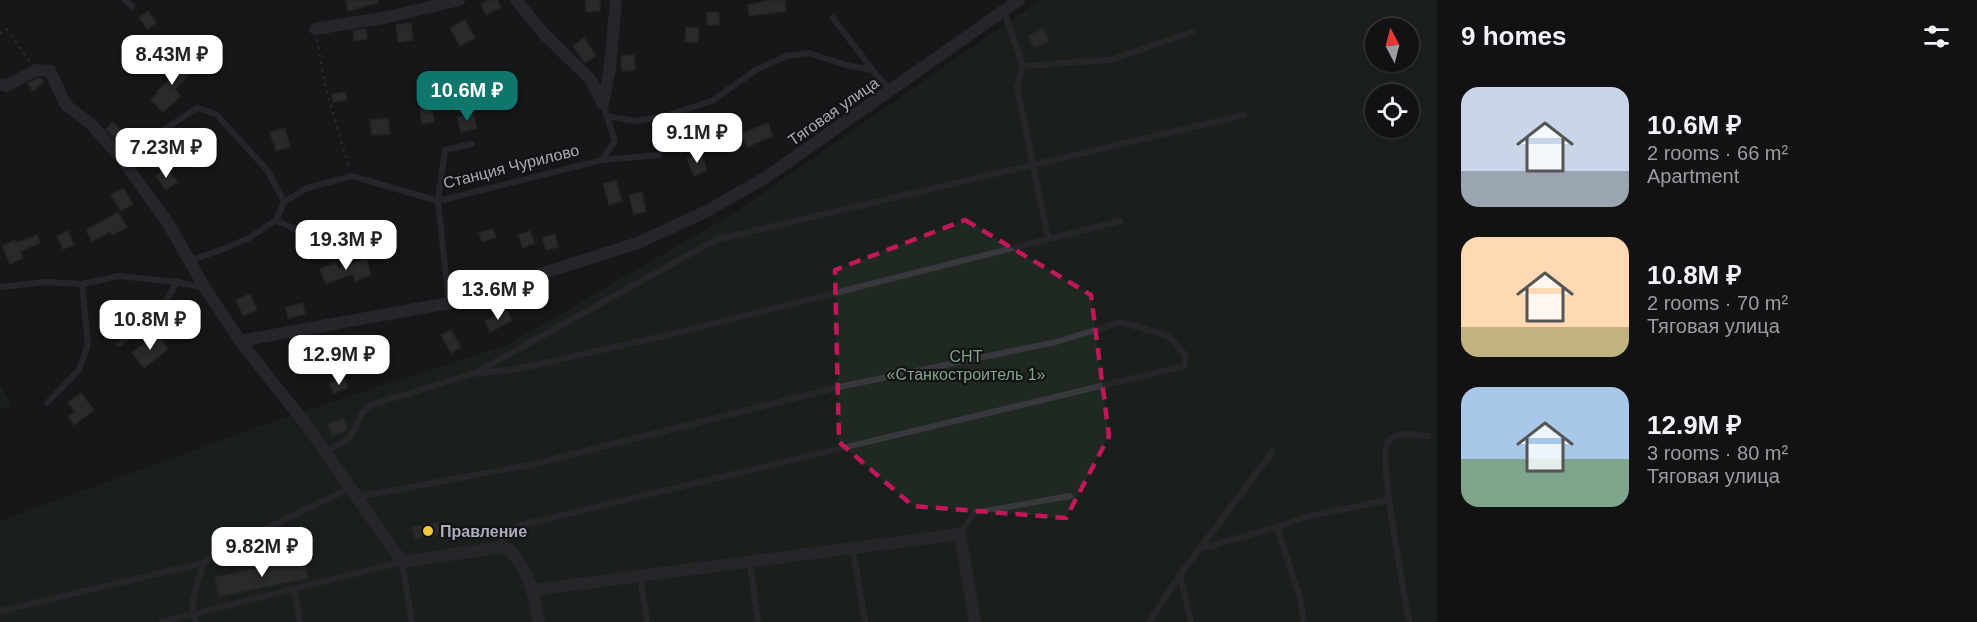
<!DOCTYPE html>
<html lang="en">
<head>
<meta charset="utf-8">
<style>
  body { margin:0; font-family:Helvetica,sans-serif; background:#1f1f21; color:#f1f3f6; height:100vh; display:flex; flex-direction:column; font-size:22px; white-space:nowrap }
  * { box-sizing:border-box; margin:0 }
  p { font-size:20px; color:#9c9da0 }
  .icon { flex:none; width:33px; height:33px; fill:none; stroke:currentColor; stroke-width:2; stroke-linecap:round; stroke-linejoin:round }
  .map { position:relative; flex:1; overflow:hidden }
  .drawer { display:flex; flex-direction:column; background:#121113; width:540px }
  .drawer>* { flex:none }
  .needle { width:39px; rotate:353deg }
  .fabs { position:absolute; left:1365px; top:18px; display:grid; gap:12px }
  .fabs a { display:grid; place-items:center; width:54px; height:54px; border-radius:50%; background:#121113; box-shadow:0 2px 4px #0004,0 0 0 2px #313133; font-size:30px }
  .price { position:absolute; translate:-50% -51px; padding:0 14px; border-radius:12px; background:#fff; color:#222; font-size:20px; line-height:39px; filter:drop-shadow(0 2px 3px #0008) }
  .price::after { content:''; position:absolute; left:50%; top:36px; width:18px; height:14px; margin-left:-9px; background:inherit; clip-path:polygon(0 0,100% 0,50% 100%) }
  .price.selected { background:#0f766e; color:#fff }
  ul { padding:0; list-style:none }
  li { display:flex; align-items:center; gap:18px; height:150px; padding:0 24px }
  li span { display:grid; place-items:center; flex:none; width:168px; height:120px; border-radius:18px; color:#555 }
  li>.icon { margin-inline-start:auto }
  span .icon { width:72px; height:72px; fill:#fffc; stroke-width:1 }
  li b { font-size:26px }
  h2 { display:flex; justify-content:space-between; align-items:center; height:72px; padding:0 24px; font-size:26px }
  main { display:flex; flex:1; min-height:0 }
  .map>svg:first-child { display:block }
</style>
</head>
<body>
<main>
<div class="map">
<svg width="1437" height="622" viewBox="0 0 1437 622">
  <rect width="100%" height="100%" fill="#181719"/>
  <g fill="#1f2821" fill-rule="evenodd">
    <path d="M1040,0H1437V622H0V521L283,418L507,345L736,212ZM1376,28H1408V62H1376ZM1376,94H1408V128H1376Z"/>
    <path d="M0,385L11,404L0,410Z"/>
  </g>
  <g fill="#424246" stroke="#323135" stroke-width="1.5">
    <path d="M346,0H378V3L348,11Z"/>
    <path d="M489,0H497L501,7L486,15L481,4Z"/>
    <path d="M586,0H600V11L586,12Z"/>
    <path d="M771,0H785L786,11L749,16L748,5Z"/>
    <path d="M148,11L156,23L147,29L139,18Z"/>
    <rect x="707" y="12" width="12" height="13"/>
    <path d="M465,20L475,38L460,46L450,28Z"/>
    <path d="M411,23L413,40L398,42L396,25Z"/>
    <path d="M686,27L699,28L698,42H685Z"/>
    <path d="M1043,28L1049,41L1034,48L1028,36Z"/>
    <path d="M366,29L367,39L354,41L353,31Z"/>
    <path d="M584,38L596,55L585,63L573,46Z"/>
    <path d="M634,55L635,70L622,71L621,56Z"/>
    <path d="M180,58L193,71L175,89L181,96L163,112L151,100L158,92L157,91L176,74L169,68Z"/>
    <path d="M38,78L41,79L44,82L33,91L27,84Z"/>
    <path d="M345,92L347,100L333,102L332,94Z"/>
    <path d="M432,107L434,122L422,124L420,109Z"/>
    <path d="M473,113L477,128L461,132L457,117Z"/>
    <path d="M388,118L390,134L372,135L370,120Z"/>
    <path d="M113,122L127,136L120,144L106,129Z"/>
    <path d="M768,123L773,136L747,147L741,134Z"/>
    <path d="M285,128L290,147L276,151L270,132Z"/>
    <path d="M191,149L203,161L195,169L183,157Z"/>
    <path d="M701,153L707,170L694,176L687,158Z"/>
    <path d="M167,168L177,182L166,190L156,176Z"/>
    <path d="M616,180L622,201L609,205L603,184Z"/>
    <path d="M123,188L133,204L121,211L111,195Z"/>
    <path d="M642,192L646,212L634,214L629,195Z"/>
    <path d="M118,212L127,227L112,235L110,232L92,241L86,230Z"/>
    <path d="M493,229L496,237L482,242L479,233Z"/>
    <path d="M68,231L74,245L63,249L57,236Z"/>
    <path d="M530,231L535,243L523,248L518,235Z"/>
    <path d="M555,234L558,247L546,250L542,238Z"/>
    <path d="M37,235L40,243L20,251L23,258L10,264L2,246L15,240L16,243Z"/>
    <path d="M366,259L371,275L355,281L352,274L326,284L320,269L336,263L338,268Z"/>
    <path d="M250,294L257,310L243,316L236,300Z"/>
    <path d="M303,303L305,314L288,318L286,307Z"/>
    <path d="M507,311L512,321L490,332L485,321Z"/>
    <path d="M451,330L461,347L451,353L441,335Z"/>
    <path d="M157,334L168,349L144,368L132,353Z"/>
    <path d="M344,378L348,388L333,393L330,383Z"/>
    <path d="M81,393L94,410L74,425L68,417L75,412L68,402Z"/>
    <path d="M344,418L348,430L332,436L328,423Z"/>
    <path d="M442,522L444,534L415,539L412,527Z"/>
    <path d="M304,558L308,578L219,597L215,577Z"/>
  </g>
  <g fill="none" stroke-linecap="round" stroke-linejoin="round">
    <g stroke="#3f4045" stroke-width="2" stroke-dasharray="3 4.5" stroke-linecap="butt">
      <path d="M0,34L7,29L30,62"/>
      <path d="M317,39L325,85L349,168"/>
    </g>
    <g stroke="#38393e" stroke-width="6">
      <path d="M125,0L132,6"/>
      <path d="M1004,11L1023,66L1017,87L1048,238"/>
      <path d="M833,18L872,69"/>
      <path d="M1023,66L1110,60L1192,32"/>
      <path d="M606,116L636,121L661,117L712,101L756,70L786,56L809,53L846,65L872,70L891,90"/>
      <path d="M472,144L445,150L438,201L602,160L615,141L603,104"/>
      <path d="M121,158L197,108L216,114L268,171L284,202"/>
      <path d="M602,160L659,155"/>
      <path d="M276,220L303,233L331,240L340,254"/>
      <path d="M189,261L226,248L251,237L276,220L284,202L307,188L352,176L438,201L449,303"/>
      <path d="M0,287L46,282L82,284L119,276L177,282L204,288"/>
      <path d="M119,344L159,313L177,282"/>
      <path d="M475,373L715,240L1244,115"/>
      <path d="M47,403L79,370L88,344L82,284"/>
      <path d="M326,452L350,438L363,412L371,405L472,374L517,369L668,335L1120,221"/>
      <path d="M357,497L534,464L839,387L1056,342L1121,322L1169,336L1186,356L1184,366L517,526L496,547"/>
      <path d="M1277,527L1305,517L1389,500"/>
      <path d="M960,534L974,513L1070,496"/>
      <path d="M853,549L865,622"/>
      <path d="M1200,549L1277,527L1300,598L1304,622"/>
      <path d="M750,562L758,622"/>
      <path d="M640,576L647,622"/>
      <path d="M294,589L300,622"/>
      <path d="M0,611L203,563"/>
      <path d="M162,622L402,562L412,622"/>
      <path d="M196,622L192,602L203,563L219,551L350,488"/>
      <path d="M1149,622L1180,575"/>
      <path d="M1191,622L1181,580L1182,572L1273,451"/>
      <path d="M1409,622C1405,596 1377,454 1388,441C1397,430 1416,435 1428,436"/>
    </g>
    <g stroke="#38393e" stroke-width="12">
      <path d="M516,0L544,34L590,79L603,104"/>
      <path d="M315,29L388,17L459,0"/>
      <path d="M0,84L6,86L36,70L50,71L66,105L92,125L121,158L168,223L205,288L240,341L308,427L402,562L495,548L508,549C529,568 534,596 539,622"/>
      <path d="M603,104L610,67L616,0"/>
      <path d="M240,341L449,303L638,243L705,212L765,178L1019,0"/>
      <path d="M533,590L960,534L975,622"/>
    </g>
  </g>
  <path d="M0 0H1437V622H0ZM965,220L1091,295L1109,436L1066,518L913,506L839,442L835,270Z" fill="#181719" fill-opacity=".55" fill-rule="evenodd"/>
  <path fill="none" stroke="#c2185b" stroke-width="4.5" stroke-dasharray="12 8" stroke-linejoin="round" d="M965,220L1091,295L1109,436L1066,518L913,506L839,442L835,270Z"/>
  <circle fill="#efc83a" stroke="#131215" stroke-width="2" cx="428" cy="531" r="6"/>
  <g text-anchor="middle" stroke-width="4.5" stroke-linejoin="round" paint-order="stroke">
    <g font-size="16" fill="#aaadb9" stroke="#131215">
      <text transform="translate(833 111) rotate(-35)" y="6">Тяговая улица</text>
      <text transform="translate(511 166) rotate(-14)" y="6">Станция Чурилово</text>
    </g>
    <g font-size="16" fill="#81a488" stroke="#131215">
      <text x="966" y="362">СНТ<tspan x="966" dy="18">«Станкостроитель 1»</tspan></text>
    </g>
    <g font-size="16" font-weight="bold" fill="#aaadb9" stroke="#131215" text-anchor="start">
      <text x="440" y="537">Правление</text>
    </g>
  </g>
</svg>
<div class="fabs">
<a><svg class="needle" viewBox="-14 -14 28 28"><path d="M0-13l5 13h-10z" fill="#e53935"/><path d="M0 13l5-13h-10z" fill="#9c9da0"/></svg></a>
<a><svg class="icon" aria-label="locate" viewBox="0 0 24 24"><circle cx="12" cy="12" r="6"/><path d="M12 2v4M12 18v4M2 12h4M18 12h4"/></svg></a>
</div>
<b class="price" style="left:172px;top:86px">8.43M ₽</b>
<b class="price selected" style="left:467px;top:122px">10.6M ₽</b>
<b class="price" style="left:697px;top:164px">9.1M ₽</b>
<b class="price" style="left:166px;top:179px">7.23M ₽</b>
<b class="price" style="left:346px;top:271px">19.3M ₽</b>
<b class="price" style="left:498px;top:321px">13.6M ₽</b>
<b class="price" style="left:150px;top:351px">10.8M ₽</b>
<b class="price" style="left:339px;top:386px">12.9M ₽</b>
<b class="price" style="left:262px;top:578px">9.82M ₽</b>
</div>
<section class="drawer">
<h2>9 homes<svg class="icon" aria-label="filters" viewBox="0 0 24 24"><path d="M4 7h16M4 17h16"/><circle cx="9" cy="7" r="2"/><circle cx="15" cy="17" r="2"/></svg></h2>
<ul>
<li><span style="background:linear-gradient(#c9d6e8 70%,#9aa5b1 0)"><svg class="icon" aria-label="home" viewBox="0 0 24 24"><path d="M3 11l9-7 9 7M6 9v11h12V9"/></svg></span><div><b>10.6M ₽</b><p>2 rooms · 66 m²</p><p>Apartment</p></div></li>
<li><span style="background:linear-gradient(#ffd9b3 75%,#c2b280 0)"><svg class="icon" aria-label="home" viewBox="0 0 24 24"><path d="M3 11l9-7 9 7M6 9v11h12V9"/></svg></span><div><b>10.8M ₽</b><p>2 rooms · 70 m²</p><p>Тяговая улица</p></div></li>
<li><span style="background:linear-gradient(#a9c7e8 60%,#7fa58c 0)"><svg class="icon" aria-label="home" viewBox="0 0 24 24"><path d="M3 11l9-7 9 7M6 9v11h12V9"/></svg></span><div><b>12.9M ₽</b><p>3 rooms · 80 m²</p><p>Тяговая улица</p></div></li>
</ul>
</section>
</main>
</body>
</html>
